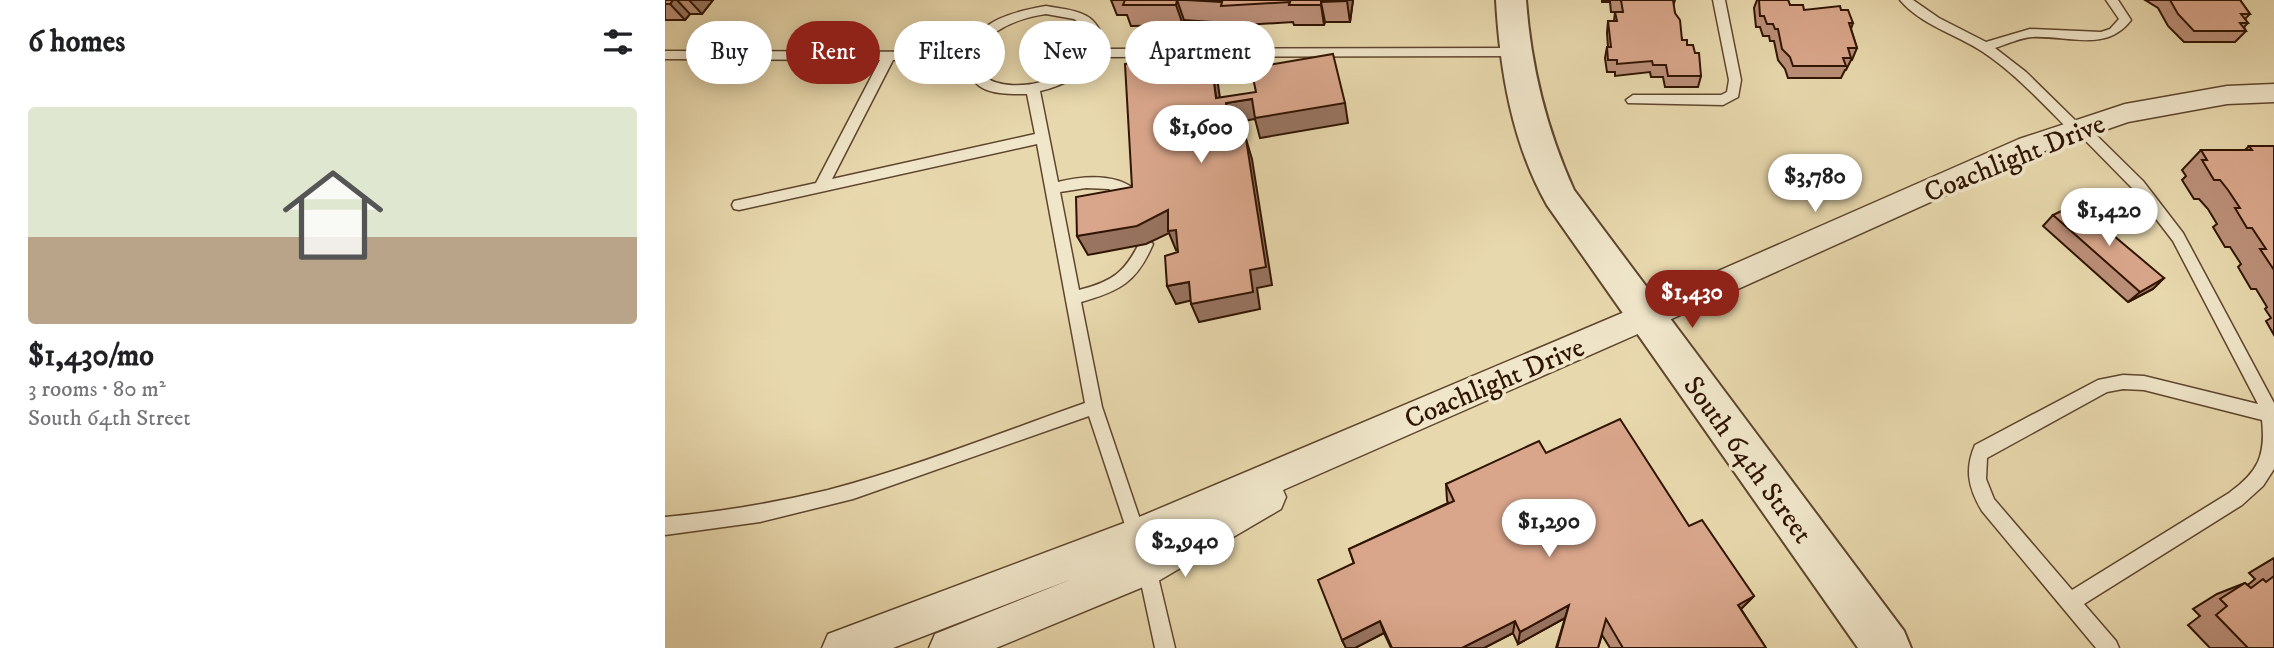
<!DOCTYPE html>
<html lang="en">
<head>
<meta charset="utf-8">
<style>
  body { margin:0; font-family:"IM FELL DW Pica",serif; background:#f6f6f6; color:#202124; height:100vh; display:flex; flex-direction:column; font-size:26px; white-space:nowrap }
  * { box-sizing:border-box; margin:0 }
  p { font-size:23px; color:#757577 }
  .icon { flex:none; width:38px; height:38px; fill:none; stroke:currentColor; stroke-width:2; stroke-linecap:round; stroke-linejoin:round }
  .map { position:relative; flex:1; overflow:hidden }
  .sheet { display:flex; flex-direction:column; background:#fff; width:665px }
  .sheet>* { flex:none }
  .guide { position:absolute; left:21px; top:21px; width:665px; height:63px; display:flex; gap:14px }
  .price { position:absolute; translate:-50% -60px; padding:0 16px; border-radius:24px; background:#fff; color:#222; font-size:23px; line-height:46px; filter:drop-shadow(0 2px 4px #0008) }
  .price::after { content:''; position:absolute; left:50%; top:42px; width:21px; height:16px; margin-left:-10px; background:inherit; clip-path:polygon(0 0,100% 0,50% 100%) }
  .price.current { background:#8f2418; color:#fff }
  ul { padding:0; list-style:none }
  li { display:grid; align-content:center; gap:14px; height:371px; padding:0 28px }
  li+li { border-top:2px solid #e0e0e0 }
  li span { display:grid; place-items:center; height:217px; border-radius:7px; color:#555 }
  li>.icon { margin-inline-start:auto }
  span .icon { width:126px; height:126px; fill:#fffc; stroke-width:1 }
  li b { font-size:30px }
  h2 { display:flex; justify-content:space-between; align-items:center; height:84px; padding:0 28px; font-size:30px }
  .tag { padding:0 24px; border-radius:32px; background:#fff; box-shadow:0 4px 18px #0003; font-size:24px; line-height:63px }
  .tag.current { background:#8f2418; color:#fff }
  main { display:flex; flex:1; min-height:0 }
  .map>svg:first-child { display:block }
</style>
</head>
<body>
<main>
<section class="sheet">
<h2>6 homes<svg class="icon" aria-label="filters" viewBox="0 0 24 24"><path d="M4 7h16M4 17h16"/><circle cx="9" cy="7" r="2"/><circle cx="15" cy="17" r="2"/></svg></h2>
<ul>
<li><span style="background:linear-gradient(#dfe7d0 60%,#b9a48a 0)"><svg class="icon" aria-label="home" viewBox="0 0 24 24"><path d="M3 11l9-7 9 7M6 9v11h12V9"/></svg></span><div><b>$1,430/mo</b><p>3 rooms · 80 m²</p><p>South 64th Street</p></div></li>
</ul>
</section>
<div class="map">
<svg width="1609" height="648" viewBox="0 0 1609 648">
  <rect width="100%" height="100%" fill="#e8d8ad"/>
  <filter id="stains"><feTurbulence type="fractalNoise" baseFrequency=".00286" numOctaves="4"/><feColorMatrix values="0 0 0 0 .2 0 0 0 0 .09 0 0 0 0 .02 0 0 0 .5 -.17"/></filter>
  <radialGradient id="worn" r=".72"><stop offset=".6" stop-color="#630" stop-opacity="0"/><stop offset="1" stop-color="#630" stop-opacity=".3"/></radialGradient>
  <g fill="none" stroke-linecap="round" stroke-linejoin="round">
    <defs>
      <g id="service">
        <path d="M1048,0H1060L1076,80L1073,97L1058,105L963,103L961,100L968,95H1056L1062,92L1064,80Z"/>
        <path d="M1235,0H1248L1274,18L1321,42L1365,29L1436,32L1445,29L1454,19L1441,0H1453L1466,20C1441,53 1403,35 1367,37C1355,38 1342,44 1330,48L1361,72L1413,123L1420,124L1478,181L1518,233L1609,403V469L1598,486L1577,505L1419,604L1451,641L1454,648H1431L1317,511C1304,489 1299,470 1310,445L1433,380L1458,375L1479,376L1593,404L1508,241L1468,189L1413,133L1406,132C1378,104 1351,74 1318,52C1291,34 1256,25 1235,0ZM1458,389L1479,390L1597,420C1601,456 1593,472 1564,493L1407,590L1329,499L1321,479L1322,458L1442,392Z"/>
        <path d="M381,6C409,11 431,10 439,42L436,49L848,48L854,52L848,56L432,57C417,76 397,86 375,91L393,182C422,175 462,172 480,201L473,206L444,189L421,188L395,192L414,290C449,281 460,272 476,240L481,238L488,244C472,282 455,291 416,302L437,407L482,540L479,546L473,549L467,546L424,416L188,499L95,522L0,535V517C55,512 109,503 163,490C250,467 335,433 420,403L372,144L74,210L69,209L67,205L69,201L151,183L215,60L0,59V51L303,52C312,20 352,11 381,6ZM381,14L409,19L423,29C434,75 348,101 317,75C300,36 352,18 381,14ZM228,60H301C305,95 334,94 362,94L370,134L167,179Z"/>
        <path d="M481,555L488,558L490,564L510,648H490L472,564L474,558Z"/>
      </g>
      <path id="minor" d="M1609,84V102L1562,104L1463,122L1374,153L991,326L618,490L621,497L616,509L495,580L331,648H264L270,634L407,579L228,648H157L163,634L467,520L969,308L1354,139L1460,104L1562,86Z"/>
      <path id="tertiary" d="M831,0H861C866,67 881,128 909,190L1239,631L1246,648H1193L882,205C847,143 835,71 831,0Z"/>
    </defs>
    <use href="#service" stroke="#5e452d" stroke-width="3"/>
    <use href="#minor" stroke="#5e452d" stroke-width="3"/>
    <use href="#tertiary" stroke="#5e452d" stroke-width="4"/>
    <use href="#service" fill="#f0e6ca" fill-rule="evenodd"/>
    <use href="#minor" fill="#f0e6ca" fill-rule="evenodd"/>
    <use href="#tertiary" fill="#f0e6ca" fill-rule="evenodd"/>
  </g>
  <g fill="#bb8f78" stroke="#301402" stroke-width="2">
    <path d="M0,0H48L37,14H25L20,20H0Z"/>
    <path d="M446,0H688L685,22H660L659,25H629L628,22L562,26L561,23L519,20L518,25L466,26L462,15H452Z"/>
    <path d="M937,0H1010L1008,6L1017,40L1022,45L1036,76L1033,87H1000L998,77H986L985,72L950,76V72H942L940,58L942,47H943L942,33L943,21H949L950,12H946L945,2H937Z"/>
    <path d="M1092,0H1123L1125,5L1139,10H1176L1188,23L1186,29L1192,48L1187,60H1186L1181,70H1180L1176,78H1123L1120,69L1113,60L1109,41H1105L1104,36H1098L1095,27H1091L1089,8Z"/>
    <path d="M1480,0H1575L1585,14L1580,19L1583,23L1579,27L1581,31L1570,42H1519L1503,26L1493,8Z"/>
    <path d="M1584,146H1609V335L1601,321L1606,318L1600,309L1602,307L1591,289H1586L1573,267L1576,264L1565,247H1560L1548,227L1552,224L1543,209L1534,199H1529L1517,180L1521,176L1517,170L1536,150H1580Z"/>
    <path d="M1388,215L1499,278L1488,289L1463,302L1378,226Z"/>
    <path d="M881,453L1024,526L1089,596L1076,609L1101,648H945L937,635L933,648H891L900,618L853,644L848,633L819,648H726L719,633L690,648H681L677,640L689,564L684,549L783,503L782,500L781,484Z"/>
    <path d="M1609,558V648H1545L1523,625L1535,616L1528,609L1552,594L1580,583L1582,585L1584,584L1590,579L1584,573Z"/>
  </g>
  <g fill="#987461" stroke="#301402" stroke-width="2">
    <path d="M8,0H12L25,14L20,20L5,4Z"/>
    <path d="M24,0H48L37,14Z"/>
    <path d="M512,0L519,20L518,25L511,5Z"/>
    <path d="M682,0H688L685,22L682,1Z"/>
    <path d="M656,2L660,22L659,25L656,5Z"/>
    <path d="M545,51L551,71L558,118L551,98Z"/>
    <path d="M587,99L680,103L683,123L595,138L590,119L567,123L573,162L566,142L561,103Z"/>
    <path d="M581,139L587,159L607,285L592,288L595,309L534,322L526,304L585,270Z"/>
    <path d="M503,210L519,248L511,250L504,233L481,244L423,255L412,236Z"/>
    <path d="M1499,278L1488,289L1463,302L1475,292Z"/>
    <path d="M524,282L532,299L511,304L502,286Z"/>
    <path d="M1089,596L1076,609L1073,605Z"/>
    <path d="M904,605L900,618L853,644L855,632Z"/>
    <path d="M715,621L719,633L690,648H681L677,640Z"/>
    <path d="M850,621L848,633L819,648H797Z"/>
  </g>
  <g fill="#d9a68b" stroke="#301402" stroke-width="2">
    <path d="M0,0H8L5,4H0Z"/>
    <path d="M460,0H512L511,5H458Z"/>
    <path d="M521,0H682V1L656,2V5H624L625,2L556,6L557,2Z"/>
    <path d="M948,0H1010H1008L1010,13L1015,20L1017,40H1022V45H1028L1030,53H1034L1036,76H1003L1001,65H988L987,61L952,64V60H943L942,47H946L943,21H952L950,12H958L956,0Z"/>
    <path d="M1094,0H1123L1125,5H1138L1139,10L1175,6L1176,10H1183L1188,23H1184L1192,48H1183L1186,58H1178L1181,66H1128L1125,57L1117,49L1113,29H1110L1108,24H1102L1099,16H1095Z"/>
    <path d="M1505,0H1575L1585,14H1576L1583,23H1575L1581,31H1529L1513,14Z"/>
    <path d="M545,51L551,98L591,92L586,68L668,54L680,103L590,118L587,99L561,103L566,142L581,139L601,267L585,270L588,292L526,304L524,282L502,286L500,256L513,252L511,230L503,231V210L472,226L412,236L411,197L467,187L460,64Z"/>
    <path d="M1584,146H1609V270L1595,249H1601L1587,228H1582L1570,208H1575L1563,190L1555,180H1549L1537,160H1542L1536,150H1587Z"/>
    <path d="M1411,204L1499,278L1475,292L1388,215Z"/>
    <path d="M955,419L1024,526L1037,520L1089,596L1073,605L1101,648H958L941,619L933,648H892L904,605L855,632L850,621L797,648H727L715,621L677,640L653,580L689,563L684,549L789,501L781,484L874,441L881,453Z"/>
    <path d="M1609,576V648H1583L1551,615L1562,606L1555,599L1580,583L1586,588L1598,579L1601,582Z"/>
  </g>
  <g text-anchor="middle" stroke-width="7" stroke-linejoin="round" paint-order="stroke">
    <g font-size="28" fill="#301402" stroke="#f0e6ca">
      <text transform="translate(1349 157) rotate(-22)" y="10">Coachlight Drive</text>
      <text transform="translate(829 382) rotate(-23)" y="10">Coachlight Drive</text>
      <text transform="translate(1084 459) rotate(54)" y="10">South 64th Street</text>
    </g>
  </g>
  <rect width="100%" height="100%" filter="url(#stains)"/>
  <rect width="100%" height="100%" fill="url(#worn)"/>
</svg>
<b class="price" style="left:536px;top:165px">$1,600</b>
<b class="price" style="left:1150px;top:214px">$3,780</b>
<b class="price" style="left:1444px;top:248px">$1,420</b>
<b class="price current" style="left:1027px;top:330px">$1,430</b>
<b class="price" style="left:884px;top:559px">$1,290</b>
<b class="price" style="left:520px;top:579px">$2,940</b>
<div class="guide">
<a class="tag">Buy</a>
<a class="tag current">Rent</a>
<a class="tag">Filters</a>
<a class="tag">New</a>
<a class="tag">Apartment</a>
</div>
</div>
</main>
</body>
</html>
